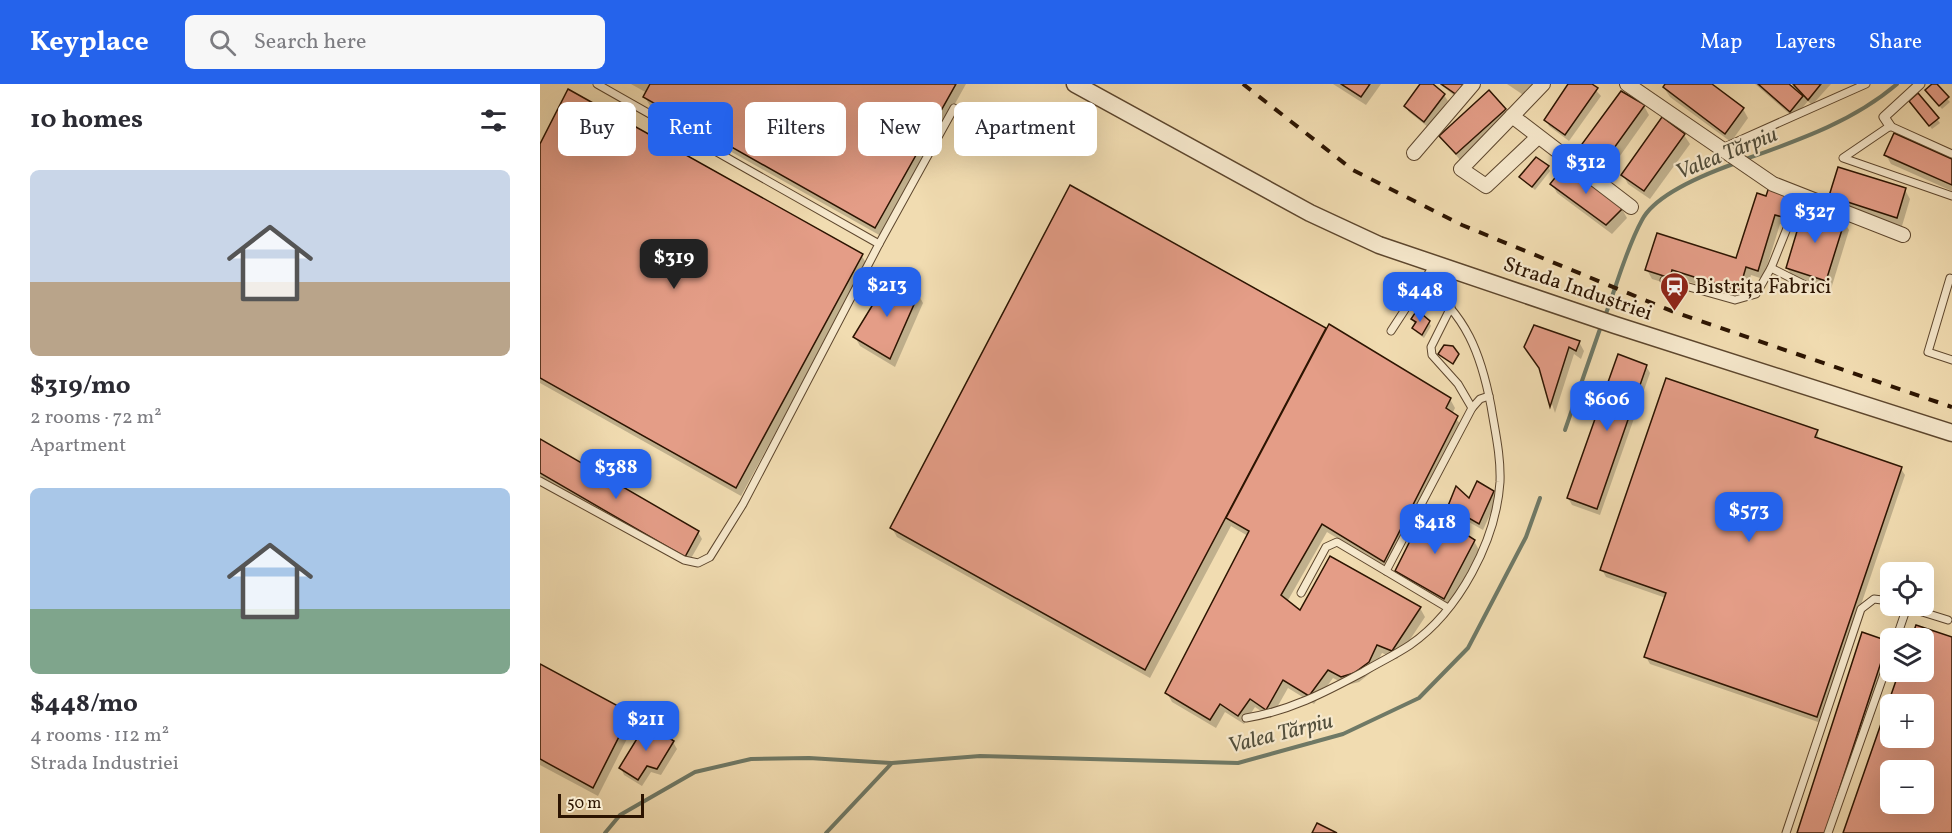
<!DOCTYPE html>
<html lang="en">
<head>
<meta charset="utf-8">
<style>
  body { margin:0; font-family:Vollkorn,serif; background:#f7f7f7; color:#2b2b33; height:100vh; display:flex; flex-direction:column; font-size:22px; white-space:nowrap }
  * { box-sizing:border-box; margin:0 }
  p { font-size:20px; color:#7c7c81 }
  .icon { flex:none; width:33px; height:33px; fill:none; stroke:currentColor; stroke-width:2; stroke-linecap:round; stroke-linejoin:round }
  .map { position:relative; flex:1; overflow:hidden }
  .panel { display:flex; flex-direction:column; background:#fff; width:540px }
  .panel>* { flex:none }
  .top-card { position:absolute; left:18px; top:18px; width:570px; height:54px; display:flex; gap:12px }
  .buttons { position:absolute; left:1340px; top:478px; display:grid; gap:12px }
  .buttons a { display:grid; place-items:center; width:54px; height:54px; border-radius:9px; background:#fff; box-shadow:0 6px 24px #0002; font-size:30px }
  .scale { position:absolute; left:18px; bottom:15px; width:86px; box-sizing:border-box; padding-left:6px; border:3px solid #2c1401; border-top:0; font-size:16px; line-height:21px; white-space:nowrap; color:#2c1401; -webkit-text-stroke:4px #f6e8cc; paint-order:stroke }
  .price { position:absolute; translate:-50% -51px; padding:0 14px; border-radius:12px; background:#2563eb; color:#fff; font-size:20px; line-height:39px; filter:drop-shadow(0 2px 3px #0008) }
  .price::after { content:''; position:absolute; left:50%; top:36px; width:18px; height:14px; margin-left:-9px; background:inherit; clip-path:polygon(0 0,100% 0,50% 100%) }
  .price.selected { background:#222; color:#fff }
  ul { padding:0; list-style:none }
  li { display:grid; align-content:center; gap:12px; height:318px; padding:0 30px }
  li span { display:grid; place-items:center; height:186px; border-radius:9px; color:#555 }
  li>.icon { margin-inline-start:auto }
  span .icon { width:108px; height:108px; fill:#fffc; stroke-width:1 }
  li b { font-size:26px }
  h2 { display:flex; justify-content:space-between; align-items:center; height:72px; padding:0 30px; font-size:26px }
  .chip { padding:0 21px; border-radius:9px; background:#fff; box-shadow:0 6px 24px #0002; font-size:21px; line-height:54px }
  .chip.selected { background:#2563eb; color:#fff }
  header { display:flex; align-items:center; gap:36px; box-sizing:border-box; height:84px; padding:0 30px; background:#2563eb; color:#fff }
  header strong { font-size:28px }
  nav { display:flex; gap:33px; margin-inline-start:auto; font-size:21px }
  .search { width:420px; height:54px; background:#f7f7f7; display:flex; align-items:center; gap:15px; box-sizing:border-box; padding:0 21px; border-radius:9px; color:#7c7c81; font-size:22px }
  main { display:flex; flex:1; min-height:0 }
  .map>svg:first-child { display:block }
</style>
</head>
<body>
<header>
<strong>Keyplace</strong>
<div class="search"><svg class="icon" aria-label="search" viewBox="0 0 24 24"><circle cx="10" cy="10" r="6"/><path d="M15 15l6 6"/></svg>Search here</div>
<nav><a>Map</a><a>Layers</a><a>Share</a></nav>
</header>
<main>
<section class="panel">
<h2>10 homes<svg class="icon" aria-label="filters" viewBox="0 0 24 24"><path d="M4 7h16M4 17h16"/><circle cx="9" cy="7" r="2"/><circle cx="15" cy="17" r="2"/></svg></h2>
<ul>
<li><span style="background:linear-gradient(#c9d6e8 60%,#b9a48a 0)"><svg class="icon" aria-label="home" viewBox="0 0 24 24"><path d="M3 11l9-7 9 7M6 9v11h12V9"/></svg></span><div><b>$319/mo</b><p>2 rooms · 72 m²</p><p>Apartment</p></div></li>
<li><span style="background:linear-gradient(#a9c7e8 65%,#7fa58c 0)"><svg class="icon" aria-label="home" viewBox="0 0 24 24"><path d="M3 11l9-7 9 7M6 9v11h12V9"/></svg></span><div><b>$448/mo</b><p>4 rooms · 112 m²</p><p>Strada Industriei</p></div></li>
</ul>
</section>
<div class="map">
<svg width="1412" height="749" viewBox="0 0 1412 749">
  <rect width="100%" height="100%" fill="#f1dcb1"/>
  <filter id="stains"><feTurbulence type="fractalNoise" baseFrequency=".00333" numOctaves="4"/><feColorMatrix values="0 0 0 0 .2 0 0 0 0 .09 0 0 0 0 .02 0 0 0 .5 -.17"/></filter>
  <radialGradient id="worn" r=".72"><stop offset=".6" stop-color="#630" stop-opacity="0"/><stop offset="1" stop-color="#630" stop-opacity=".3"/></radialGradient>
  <g fill="#0003">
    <path d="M426,0L341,152L110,22L105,13L107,9L91,0Z"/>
    <path d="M793,0H841L826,21Z"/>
    <path d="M882,0H890L904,11L908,17L888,43L869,28L865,22Z"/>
    <path d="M900,0H934L921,17Z"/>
    <path d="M967,0H997L988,14Z"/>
    <path d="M1030,0H1050L1061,12L1029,57L1009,42L1006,36Z"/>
    <path d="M1127,0H1169L1203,25L1208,34L1191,58L1130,13L1124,4Z"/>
    <path d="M1215,0H1247L1252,4L1255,0H1291L1272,21L1268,17L1254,34Z"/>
    <path d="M1394,0L1410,18L1402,25L1389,10Z"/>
    <path d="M1104,22L1109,31L1070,86L1049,70L1044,61Z"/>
    <path d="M1373,22L1397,35L1400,39L1392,45Z"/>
    <path d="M965,26L968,32L920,76L901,52Z"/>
    <path d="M1144,51L1150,60L1110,115L1088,100L1083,91Z"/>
    <path d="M0,64L321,171L327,180L201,412L0,299Z"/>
    <path d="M1346,71L1412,76V107L1351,80Z"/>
    <path d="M1008,83L1010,87L995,106L980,93Z"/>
    <path d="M1012,100L1082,125L1087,134L1072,150L1017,109Z"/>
    <path d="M531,103L910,315L915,324L912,330L922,342L849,486L787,448L747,518L760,528L880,524L885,533L857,575L842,569L833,587L819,598L807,601L793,594L774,620L748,604L731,634L715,623L704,640L685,628L676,644L632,618L627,609L708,452L691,442L610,594L357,453L352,444Z"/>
    <path d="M1365,106L1370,115L1362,142L1296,121L1290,112Z"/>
    <path d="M1254,112L1259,121L1251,143L1240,140L1223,195L1211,191L1204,215L1137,194L1135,202L1112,195L1107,186L1197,175L1227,113Z"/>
    <path d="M1304,137L1309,146L1291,205L1253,193L1247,184Z"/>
    <path d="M378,210L383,219L355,283L320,262L315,253Z"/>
    <path d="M873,235L889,238L891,242L884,254L876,248Z"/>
    <path d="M1039,258L1044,267L1041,275L1034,270L1015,329L1001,287L991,272Z"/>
    <path d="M1106,282L1110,289L1060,431L1032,421L1028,414Z"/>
    <path d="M1277,347L1279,357L1361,385L1365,391L1281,639L1110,580L1106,573L1126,514L1066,493L1062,486Z"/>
    <path d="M0,357L158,448L162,455L149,478L0,393Z"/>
    <path d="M953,408L957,415L943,446L913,429L910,422Z"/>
    <path d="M934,457L939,466L909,523L862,496L857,487Z"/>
    <path d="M1323,550L1347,558L1350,566L1290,749H1258Z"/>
    <path d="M0,581L89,630L95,639L58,712L0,681Z"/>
    <path d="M133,658L137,665L121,691L111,688L102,702L84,691L81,684Z"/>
  </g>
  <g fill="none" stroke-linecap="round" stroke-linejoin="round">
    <g stroke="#6f7966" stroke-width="4">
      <path d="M1206,75C1259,56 1314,37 1357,0"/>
      <path d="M1065,232C1077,201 1086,165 1102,136C1116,109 1168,89 1196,79"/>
      <path d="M1025,346L1061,242"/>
      <path d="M65,749L80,731L155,688L211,675L269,674L351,679"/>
      <path d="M286,749L352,679L440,672L698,679L803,650L879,614L928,564L986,453L1000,414"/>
    </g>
  </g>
  <g fill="#e49d87" stroke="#2c1401" stroke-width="1.5" fill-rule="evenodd">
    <path d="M110,0H416L335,144L103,13Z"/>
    <path d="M801,0H830L821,13Z"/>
    <path d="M880,0H893L905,10L884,38L864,22Z"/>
    <path d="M901,0H926L917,11Z"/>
    <path d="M1028,0H1052L1058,4L1025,51L1004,36Z"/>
    <path d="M1125,0H1172L1204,24L1185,50L1123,3Z"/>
    <path d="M1218,0H1249L1263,12L1250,28Z"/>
    <path d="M1253,0H1281L1268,16Z"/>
    <path d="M1392,0H1397L1409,13L1399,22L1385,6Z"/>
    <path d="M28,5L323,170L196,404L0,294V60Z"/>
    <path d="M949,6L966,25L916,70L899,52Z"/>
    <path d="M1081,7L1105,21L1064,78L1042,60Z"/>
    <path d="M1378,9L1399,34L1389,42L1369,17Z"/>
    <path d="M1122,33L1145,50L1104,107L1081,91Z"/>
    <path d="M1354,49L1412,75V101L1344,71Z"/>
    <path d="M996,73L1009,82L992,103L979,93Z"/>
    <path d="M1026,80L1083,124L1066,141L1010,100Z"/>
    <path d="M1298,83L1366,104L1357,134L1289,112Z"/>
    <path d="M530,101L786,244L605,586L350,444Z"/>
    <path d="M1229,103L1255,111L1246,134L1235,131L1218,187L1206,183L1199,207L1132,186L1130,194L1105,186L1117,149L1196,174L1217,109L1226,112Z"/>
    <path d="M1264,124L1305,136L1286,197L1246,184Z"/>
    <path d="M349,194L379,209L350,275L313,253Z"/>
    <path d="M877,226L890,237L882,251L872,244L876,238L871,235Z"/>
    <path d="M789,240L911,314L906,324L918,332L844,478L782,440L741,511L760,526L790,472L881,523L852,567L837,561L829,578L814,589L801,593L788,586L769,612L743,596L726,626L710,615L698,632L680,620L670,636L625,609L709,447L686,434Z"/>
    <path d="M994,241L1040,257L1036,267L1029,263L1010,323L999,284L984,263Z"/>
    <path d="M904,261L913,262L919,270L913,280L898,270Z"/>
    <path d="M1078,270L1107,281L1057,425L1027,414Z"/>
    <path d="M1126,294L1278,346L1275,353L1362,383L1277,633L1104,573L1126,509L1060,486Z"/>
    <path d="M0,355L159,447L145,473L0,389Z"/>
    <path d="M937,397L954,407L939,440L908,422L916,402L929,414Z"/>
    <path d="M886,425L935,456L904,515L855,487Z"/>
    <path d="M1376,541L1412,553V749H1303L1359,588H1383V555H1371ZM1350,621H1383V654H1350ZM1350,687H1383V720H1350Z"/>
    <path d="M1322,548L1348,557L1285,749H1257Z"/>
    <path d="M0,580L91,629L53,704L0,675Z"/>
    <path d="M106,640L134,657L117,685L107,682L98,696L79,684Z"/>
    <path d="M777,739L797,749H772Z"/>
  </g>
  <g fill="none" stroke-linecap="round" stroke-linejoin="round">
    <defs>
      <g id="service">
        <path d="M57,0L339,160"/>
        <path d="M1180,65L1326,0"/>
        <path d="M1412,70L1350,42L1303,74L1412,112"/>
        <path d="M1231,184L1273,205"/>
        <path d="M1410,194L1388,268L1412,276"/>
        <path d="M1124,196L1195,216L1216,210L1231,184L1260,112"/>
        <path d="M911,223L891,263L892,271L918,300L932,324"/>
        <path d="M851,247L894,181"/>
        <path d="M0,397L144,476L158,479L170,473L203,420L339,160L414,24"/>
        <path d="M846,487L932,324L940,315L949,312"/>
        <path d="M761,509L786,463L797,458L908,524"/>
        <path d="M1363,522L1408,536"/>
        <path d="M1356,555L1367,523"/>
        <path d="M706,634C749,627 784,609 823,588C838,579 855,571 870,561C919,527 956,457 960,398C961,372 955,347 951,322C941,270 926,230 883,199"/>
        <path d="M1246,749L1321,525L1334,515L1350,517"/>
        <path d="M1288,749L1350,573"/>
      </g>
      <path id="pedestrian" d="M1350,42L1344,33L1380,0"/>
      <g id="minor">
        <path d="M1087,0L1233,100L1363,151"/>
        <path d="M972,32L1091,123"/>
        <path d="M998,53L946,102L921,85L1003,0"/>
        <path d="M874,69L933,0"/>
      </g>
      <path id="tertiary" d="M535,0L770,129L839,161L1075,241L1412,349"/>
    </defs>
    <use href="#service" stroke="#5d462d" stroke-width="9"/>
    <use href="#pedestrian" stroke="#5d462d" stroke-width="11"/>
    <use href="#minor" stroke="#5d462d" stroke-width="16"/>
    <use href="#tertiary" stroke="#5d462d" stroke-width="19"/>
    <use href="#service" stroke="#f6e8cc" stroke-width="7"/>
    <use href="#pedestrian" stroke="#f6e8cc" stroke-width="9"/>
    <use href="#minor" stroke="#f6e8cc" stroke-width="14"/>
    <use href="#tertiary" stroke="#f6e8cc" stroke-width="16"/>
    <path stroke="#2c1401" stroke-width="4" stroke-dasharray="10 10" stroke-linecap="butt" d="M703,0L813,86L922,141L1134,228L1412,323"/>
  </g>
  <defs>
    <symbol id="station-pin" viewBox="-11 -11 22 30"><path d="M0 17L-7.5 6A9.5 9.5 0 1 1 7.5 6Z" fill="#8f2418" stroke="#f6e8cc"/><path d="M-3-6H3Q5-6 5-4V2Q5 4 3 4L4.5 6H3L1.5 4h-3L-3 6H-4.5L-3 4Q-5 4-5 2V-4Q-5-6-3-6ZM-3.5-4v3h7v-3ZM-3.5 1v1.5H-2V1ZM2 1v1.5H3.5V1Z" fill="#fff"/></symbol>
  </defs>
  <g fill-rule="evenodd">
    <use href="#station-pin" x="1118" y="186" width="33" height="45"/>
  </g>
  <g text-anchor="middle" stroke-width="4.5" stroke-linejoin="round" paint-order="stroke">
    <g font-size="21" fill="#2c1401" stroke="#f6e8cc" text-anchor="start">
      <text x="1155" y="209">Bistrița Fabrici</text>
    </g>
    <g font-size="21" fill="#2c1401" stroke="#f6e8cc">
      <text transform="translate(1038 204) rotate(19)" y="7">Strada Industriei</text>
    </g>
    <g font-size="22" font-style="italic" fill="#534f3c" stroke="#f6e8cc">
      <text transform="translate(1186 68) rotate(-22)" y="8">Valea Tărpiu</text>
      <text transform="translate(740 648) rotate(-14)" y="8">Valea Tărpiu</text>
    </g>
  </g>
  <rect width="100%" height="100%" filter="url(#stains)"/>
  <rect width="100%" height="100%" fill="url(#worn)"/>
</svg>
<div class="buttons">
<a><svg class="icon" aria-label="locate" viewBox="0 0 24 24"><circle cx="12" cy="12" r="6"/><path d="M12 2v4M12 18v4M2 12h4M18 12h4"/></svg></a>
<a><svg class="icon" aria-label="layers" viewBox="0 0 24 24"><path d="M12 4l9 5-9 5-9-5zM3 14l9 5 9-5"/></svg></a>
<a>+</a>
<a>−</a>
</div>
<div class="scale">50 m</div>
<b class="price" style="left:1046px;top:111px">$312</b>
<b class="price" style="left:1275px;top:160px">$327</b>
<b class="price selected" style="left:134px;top:206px">$319</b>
<b class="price" style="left:347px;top:234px">$213</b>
<b class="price" style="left:880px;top:239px">$448</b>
<b class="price" style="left:1067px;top:348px">$606</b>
<b class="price" style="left:76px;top:416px">$388</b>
<b class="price" style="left:1209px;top:459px">$573</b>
<b class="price" style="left:895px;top:471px">$418</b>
<b class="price" style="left:106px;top:668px">$211</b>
<div class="top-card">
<a class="chip">Buy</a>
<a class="chip selected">Rent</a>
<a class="chip">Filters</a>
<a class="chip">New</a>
<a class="chip">Apartment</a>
</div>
</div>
</main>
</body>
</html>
